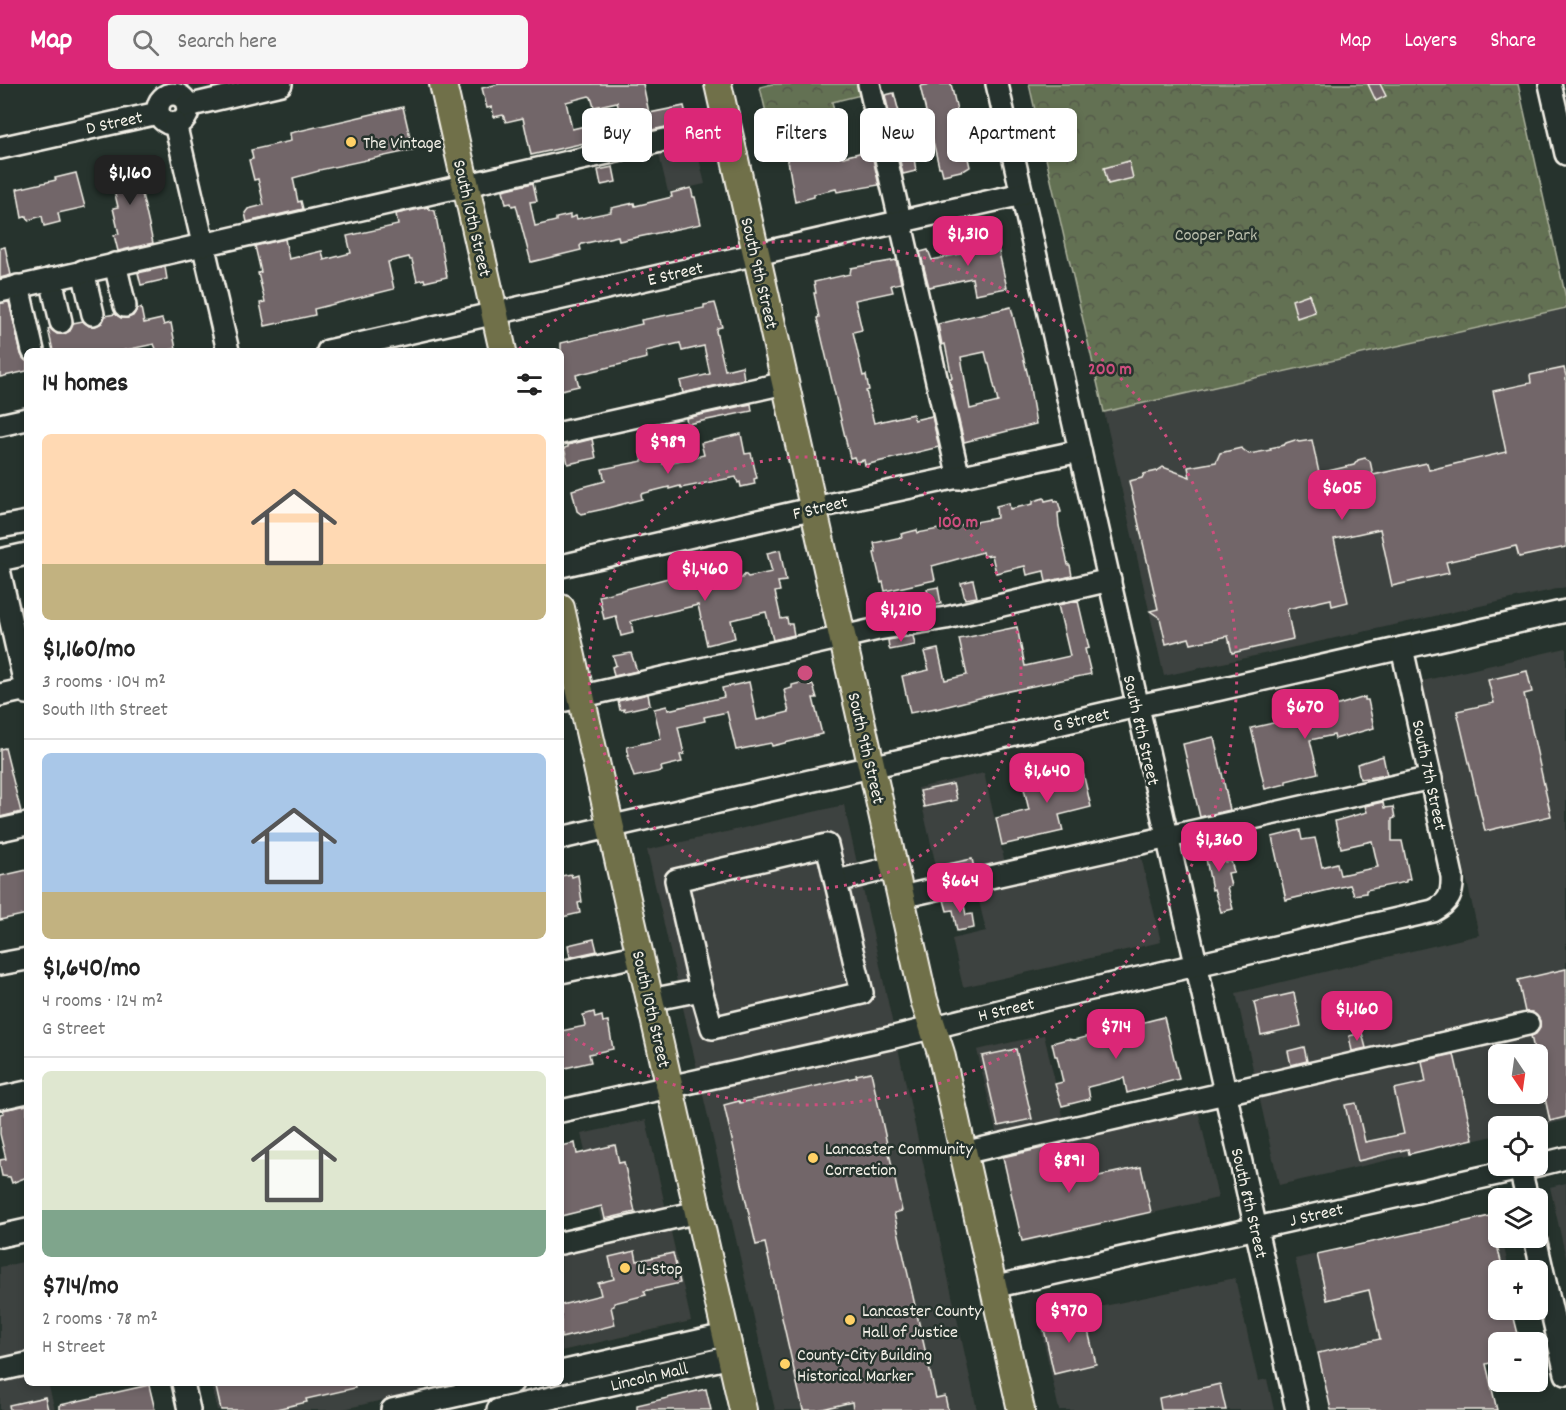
<!DOCTYPE html>
<html lang="en">
<head>
<meta charset="utf-8">
<style>
  body { margin:0; font-family:Dekko,sans-serif; background:#f6f6f6; color:#222; height:100vh; display:flex; flex-direction:column; font-size:22px; white-space:nowrap }
  * { box-sizing:border-box; margin:0 }
  p { font-size:20px; color:#767676 }
  .icon { flex:none; width:33px; height:33px; fill:none; stroke:currentColor; stroke-width:2; stroke-linecap:round; stroke-linejoin:round }
  .map { position:relative; flex:1; overflow:hidden }
  .details { position:absolute; left:24px; top:264px; width:540px; height:1038px; display:flex; flex-direction:column; background:#fff; border-radius:9px; box-shadow:0 3px 9px #0003 }
  .details>* { flex:none }
  .banner { position:absolute; left:582px; top:24px; width:570px; height:54px; display:flex; gap:12px }
  .needle { width:39px; rotate:167deg }
  .tools { position:absolute; left:1488px; top:960px; display:grid; gap:12px }
  .tools a { display:grid; place-items:center; width:60px; height:60px; border-radius:9px; background:#fff; box-shadow:0 3px 9px #0003; font-size:30px }
  .price { position:absolute; translate:-50% -51px; padding:0 14px; border-radius:12px; background:#db2777; color:#fff; font-size:20px; line-height:39px; filter:drop-shadow(0 2px 3px #0008) }
  .price::after { content:''; position:absolute; left:50%; top:36px; width:18px; height:14px; margin-left:-9px; background:inherit; clip-path:polygon(0 0,100% 0,50% 100%) }
  .price.active { background:#222; color:#fff }
  ul { padding:0; list-style:none }
  li { display:grid; align-content:center; gap:12px; height:318px; padding:0 18px }
  li+li { border-top:2px solid #e0e0e0 }
  li span { display:grid; place-items:center; height:186px; border-radius:9px; color:#555 }
  li>.icon { margin-inline-start:auto }
  span .icon { width:108px; height:108px; fill:#fffc; stroke-width:1 }
  li b { font-size:26px }
  h2 { display:flex; justify-content:space-between; align-items:center; height:72px; padding:0 18px; font-size:26px }
  .pill { padding:0 21px; border-radius:9px; background:#fff; box-shadow:0 3px 9px #0003; font-size:21px; line-height:54px }
  .pill.active { background:#db2777; color:#fff }
  header { display:flex; align-items:center; gap:36px; box-sizing:border-box; height:84px; padding:0 30px; background:#db2777; color:#fff }
  header strong { font-size:28px }
  nav { display:flex; gap:33px; margin-inline-start:auto; font-size:21px }
  .search { width:420px; height:54px; background:#f6f6f6; display:flex; align-items:center; gap:15px; box-sizing:border-box; padding:0 21px; border-radius:9px; color:#767676; font-size:22px }
  .map>svg:first-child { display:block }
</style>
</head>
<body>
<header>
<strong>Map</strong>
<div class="search"><svg class="icon" aria-label="search" viewBox="0 0 24 24"><circle cx="10" cy="10" r="6"/><path d="M15 15l6 6"/></svg>Search here</div>
<nav><a>Map</a><a>Layers</a><a>Share</a></nav>
</header>
<div class="map">
<svg width="1566" height="1326" viewBox="0 0 1566 1326">
  <defs>
    <pattern id="park-crowns" width="20" height="18" patternUnits="userSpaceOnUse" patternTransform="scale(1.5)"><rect width="20" height="18" fill="#637152"/><path d="M2 6a3 3 0 1 1 6 0M12 15a3 3 0 1 1 6 0" fill="none" stroke="#555a4b"/></pattern>
  </defs>
  <rect width="100%" height="100%" fill="#26332d"/>
  <filter id="ink" filterUnits="userSpaceOnUse"><feTurbulence type="fractalNoise" baseFrequency=".0167" numOctaves="2"/><feDisplacementMap in="SourceGraphic" scale="12" xChannelSelector="R" yChannelSelector="G"/><feConvolveMatrix kernelMatrix="1 2 1 2 8 2 1 2 1" color-interpolation-filters="sRGB"/></filter>
  <g filter="url(#ink)">
    <g fill="#3d423f" fill-rule="evenodd">
      <path d="M693,49L705,100L668,108L656,58Z"/>
      <path d="M1566,224V503L1164,592L1104,328Z"/>
      <path d="M1566,564V1036L1538,1043L1498,1042V1051L1279,1101L1236,909L1479,851L1422,597ZM1498,970H1538V1010H1498Z"/>
      <path d="M984,689L1006,784L940,799L918,704Z"/>
      <path d="M844,721L879,877L977,1326H775L647,766Z"/>
      <path d="M1139,764L1161,858L963,903L952,855L986,847L975,800Z"/>
      <path d="M1044,951L1065,1040L998,1056L977,966Z"/>
      <path d="M1197,1021L1218,1114L1022,1159L1000,1065Z"/>
      <path d="M646,1036L667,1130L603,1145L581,1050Z"/>
      <path d="M1566,1099V1174L1550,1103Z"/>
      <path d="M1497,1129L1498,1154H1502L1509,1186H1498V1226H1509L1384,1254L1399,1326H1330L1295,1175Z"/>
      <path d="M669,1139L691,1237L561,1267V1164Z"/>
      <path d="M27,1177V1276L0,1281V1183Z"/>
      <path d="M1235,1194L1258,1297L1267,1295L1274,1326H1059L1039,1236Z"/>
      <path d="M27,1285V1299H48L55,1326H0V1291Z"/>
      <path d="M211,1299H421L423,1307L339,1326H217Z"/>
    </g>
    <g fill="url(#park-crowns)" stroke="#acb19d" stroke-width="1.5">
      <path d="M772,0H863L865,10L832,18L839,48L774,63L760,3Z"/>
      <path d="M1029,0H1518L1566,214V224L1104,328Z"/>
    </g>
    <g fill="#726669" stroke="#f4f1e8" stroke-width="1.5" fill-rule="evenodd">
      <path d="M499,0H643L649,29L684,22L688,38L625,52L617,18L594,23L591,13L589,12L566,18L572,45L585,42L589,58L531,71L523,34L506,38L503,31L494,33L492,23L487,24L482,4Z"/>
      <path d="M931,0H951L970,83L965,86L943,91L941,83H939L920,2Z"/>
      <path d="M1368,0H1380L1386,12L1376,17Z"/>
      <path d="M894,9L902,40L892,42L885,11Z"/>
      <path d="M403,23L413,66L319,86V87L293,94L298,118L301,117L303,125L247,138L245,129L248,125L264,121L258,95L254,96L249,76L253,75L251,66L291,57L290,49Z"/>
      <path d="M912,61L916,87L903,90L897,64Z"/>
      <path d="M840,62L843,73L871,66L879,101L837,108L836,105L814,110V113L795,118L787,71Z"/>
      <path d="M126,76L127,80L142,78L146,94L142,95L146,109L142,110L153,159L118,167L114,151L119,150L113,124L118,123L109,85L113,84L112,79Z"/>
      <path d="M1129,77L1133,94L1108,100L1104,84Z"/>
      <path d="M613,83L616,98L601,101L598,86Z"/>
      <path d="M76,89L85,123L58,129L60,138L44,142L42,132L28,136L27,132L22,134L17,105L56,96L55,94Z"/>
      <path d="M533,99L537,117L530,118L535,142L556,137V134L570,131V134L576,132L577,135L611,128V124L634,119L635,122L672,113L671,109L691,104L693,113H695L701,140L619,157L618,152L582,160L580,162L581,166L531,178L516,121L512,122L511,119L506,120L503,106Z"/>
      <path d="M428,123L429,125L435,127L447,193L425,198L424,195L417,197L412,176H410L409,173L388,178L394,205L314,225L315,231L265,242L260,219L265,218L258,189L261,188L255,162L285,155L289,175L322,167L324,176L351,169L347,152L398,141L396,130Z"/>
      <path d="M981,153L982,158L996,155L1007,204L975,210L972,194L929,203L920,168L928,166L932,176L965,169L963,162L970,161L969,156Z"/>
      <path d="M5,163L11,191L0,194V164Z"/>
      <path d="M896,176L901,199L891,201L893,208L855,216L862,246L853,248L863,292L866,291L869,306L866,307L874,339L913,330L914,336L932,332L939,363L865,381L864,376L856,378L854,373L850,374L817,234L819,233L814,209H816L814,198L850,190L851,184Z"/>
      <path d="M165,183L167,195L141,201L138,189Z"/>
      <path d="M1309,210L1315,228L1297,234L1292,216Z"/>
      <path d="M9,218L21,270L27,278V287L0,293V219Z"/>
      <path d="M715,219L722,243L717,244L716,247L725,286L742,282L744,295L683,309L680,297L710,290L704,262L682,267L680,259L646,267L647,274L576,291L579,302L561,306V259L642,240L641,236L704,224V221Z"/>
      <path d="M1011,223L1028,292L1036,340L964,358L949,294H952L945,260L942,261L938,240ZM985,268L988,280H989L998,318L970,325L961,273Z"/>
      <path d="M141,224L144,239L162,235L164,241L171,239L176,265L157,267L154,260L121,267H53L48,245L50,244L57,250H63L70,247L73,239L83,237L89,242H95L102,239L105,232L115,230L121,234H127L133,232L137,225Z"/>
      <path d="M1564,284L1566,292V463L1519,473L1516,462L1446,478L1449,489L1392,502L1380,445L1334,455L1348,518L1332,522L1331,515L1287,525L1293,555L1232,569L1228,552L1191,560L1189,554L1166,560L1160,534L1150,527L1158,525L1129,397L1142,394L1144,390L1157,387L1163,383L1190,393L1188,383L1216,378L1220,369L1241,364L1249,370L1271,366L1270,364L1284,361L1286,359L1295,356L1299,358L1312,356L1319,389L1354,381L1358,376L1365,374L1370,377L1373,391L1427,379L1429,386L1506,368L1493,307L1531,299L1530,291Z"/>
      <path d="M751,320L752,327L687,340L686,334Z"/>
      <path d="M741,350L745,370L751,369L757,394L754,395L755,400L741,403L740,398L738,399L736,393L681,404L680,402L669,405V403L641,410L642,415L604,425L581,430L577,427L572,406L605,397L602,385L643,377L641,370L660,366L663,380L704,371L701,359Z"/>
      <path d="M592,355L596,374L568,380L564,364L568,363V361Z"/>
      <path d="M1044,414L1045,417L1054,415L1055,418L1058,417L1061,428L1058,429L1059,442L1068,481H1070L1072,492L1046,498L1044,487L1027,491L1025,482L996,489L992,471L984,472L983,468L932,482L935,496L885,507L883,498L881,499L874,469L876,468L874,459L902,453L901,450L917,446L918,449L997,434L996,422L1009,419L1010,425L1033,420V417Z"/>
      <path d="M780,466L786,497L778,498L780,507L775,508L781,535L787,534L788,540H792L794,551L773,556L766,528L731,536L735,554L707,561L698,521L631,537L633,549L621,552L616,532L604,535L599,512L672,493V495L688,492L690,498L721,491L723,499L742,494L745,490L748,493L772,488L767,469Z"/>
      <path d="M973,496L977,513L965,515L961,499Z"/>
      <path d="M938,503L941,520L930,522L927,505Z"/>
      <path d="M1078,517L1089,564L1085,565L1091,590L995,610L936,625V624L910,629L902,592L929,586L924,568L938,565L945,596L967,591L959,555L1017,543L1025,582L1070,572L1058,521Z"/>
      <path d="M913,552L915,561L890,566L889,564L888,556Z"/>
      <path d="M631,569L637,587L614,592L612,583L616,581L613,572Z"/>
      <path d="M1527,587L1532,608L1524,610L1551,732L1485,747L1457,627L1494,619L1488,596Z"/>
      <path d="M808,597L809,602L813,601L817,614H813L822,650L772,662L771,659L736,666L727,628L704,633L705,637L678,643L684,670L680,671L682,678L661,683L662,687L634,693L627,672H629L627,663L661,655L654,625L667,622L668,626L724,613L722,604L749,598L757,636L789,628L784,606L792,604V601Z"/>
      <path d="M648,610L650,621L624,627V625L620,626L618,617Z"/>
      <path d="M1365,613V616H1368L1374,644L1335,655L1334,651L1310,656L1318,689L1286,697V700L1265,705L1251,644L1309,631V624L1324,621L1325,625Z"/>
      <path d="M1214,653L1230,726L1200,733L1183,660Z"/>
      <path d="M5,664L21,728L0,733V665Z"/>
      <path d="M1383,672L1387,691L1360,695L1357,680Z"/>
      <path d="M1080,676L1091,723L1059,731L1063,747L1002,761L996,734L1029,726L1022,696L1055,688L1054,682Z"/>
      <path d="M953,700L957,716L924,723L920,707Z"/>
      <path d="M1383,718L1384,724L1393,723L1395,734L1392,735V757H1402L1410,795L1406,796V798L1366,806V809L1354,811L1350,801L1286,816L1272,753L1300,746L1302,756L1315,754L1322,783L1337,779L1340,791L1378,783L1372,757L1341,764L1335,737L1367,728L1365,722Z"/>
      <path d="M1225,753L1226,756L1221,757L1225,778L1231,777L1234,788L1228,789L1231,802L1227,803L1233,825L1221,828L1214,805L1212,806L1203,759Z"/>
      <path d="M972,775L974,784L945,790L943,781Z"/>
      <path d="M27,786V830L0,836V792Z"/>
      <path d="M571,790L572,793L578,791L582,818L578,819L580,829L562,833L561,792Z"/>
      <path d="M962,812L966,831L972,830L974,844L957,847L953,826L947,827L944,816Z"/>
      <path d="M594,855L597,867L570,873L568,861Z"/>
      <path d="M1566,885V1033L1550,1037L1538,982V970H1535L1531,952L1536,950L1540,944V937L1532,928H1525L1518,896Z"/>
      <path d="M1294,909L1301,942L1261,951L1254,918Z"/>
      <path d="M594,928L595,934L602,932L603,938L608,937L613,965L589,970L591,978L561,985V947L585,942L583,931Z"/>
      <path d="M1164,933L1179,995L1127,1009L1124,994L1088,1003L1090,1015L1062,1022L1055,1000L1063,998L1057,972H1055L1052,959L1067,955L1074,956Z"/>
      <path d="M1362,949L1366,964L1352,967L1349,952Z"/>
      <path d="M1304,963L1307,977L1291,981L1288,967Z"/>
      <path d="M1016,965L1032,1035L998,1042L982,972Z"/>
      <path d="M1454,970L1473,1055L1409,1070L1408,1065L1358,1077L1345,1021L1356,1019L1365,1058L1404,1050L1394,1005L1426,998L1422,977Z"/>
      <path d="M871,988L902,1127L894,1129L936,1314L945,1312L948,1326H853L852,1318L818,1326H803L765,1159L756,1161L724,1021L739,1017L740,1019L857,993L856,991Z"/>
      <path d="M27,1021V1093L12,1099L10,1093L2,1092L0,1082V1076L6,1075L0,1050V1030L4,1029L3,1026Z"/>
      <path d="M575,1059L577,1070L615,1061L619,1079L624,1078L635,1128L605,1135L602,1122L561,1132V1062Z"/>
      <path d="M1061,1060L1069,1091L1079,1089L1080,1096L1141,1083L1151,1128L1022,1157L1003,1073Z"/>
      <path d="M1490,1132L1503,1186H1498V1226H1512L1520,1258H1498V1277L1486,1280L1497,1326H1331L1318,1269L1380,1255L1369,1206L1327,1216L1317,1170Z"/>
      <path d="M635,1167L637,1177L673,1169L680,1199L644,1207L646,1211L614,1219V1222L611,1223L615,1241L561,1254V1221L601,1211L598,1199L614,1195L609,1173Z"/>
      <path d="M1084,1230L1096,1280L1054,1290L1042,1236L1053,1234L1054,1237Z"/>
      <path d="M215,1299H354L355,1304L306,1315L307,1318L272,1326H221Z"/>
      <path d="M1220,1300L1226,1326H1161L1159,1314Z"/>
      <path d="M149,1301L155,1326H60V1321Z"/>
      <path d="M706,1305L711,1326H637V1321Z"/>
      <path d="M45,1313L48,1326H10L9,1321Z"/>
    </g>
    <g fill="none" stroke-linecap="round" stroke-linejoin="round">
      <defs>
        <g id="minor">
          <path d="M869,0L959,394"/>
          <path d="M997,0L1297,1326"/>
          <path d="M1550,0L1566,70"/>
          <circle cx="173" cy="25" r="15"/>
          <path d="M187,22L281,0"/>
          <path d="M175,39L228,267"/>
          <path d="M0,64L158,29"/>
          <path d="M115,180L125,222"/>
          <path d="M83,187L93,230"/>
          <path d="M51,195L61,238"/>
          <path d="M18,202L33,267"/>
          <path d="M0,207L727,42"/>
          <path d="M328,267L1022,110"/>
          <path d="M0,341L27,335"/>
          <path d="M561,349L785,299"/>
          <path d="M0,443L27,438"/>
          <path d="M0,476L27,470"/>
          <path d="M561,482L850,416L1080,367"/>
          <path d="M0,490L27,609"/>
          <path d="M0,611L27,605"/>
          <path d="M561,617L878,545L946,534L1110,496"/>
          <path d="M0,746L27,740"/>
          <path d="M561,754L1137,622L1216,606L1566,527"/>
          <path d="M837,797L894,783"/>
          <path d="M901,813L1431,694"/>
          <path d="M0,880L27,875"/>
          <path d="M561,888L640,871"/>
          <path d="M650,916L701,906L676,796L827,761L862,909L712,944L701,906"/>
          <path d="M0,1014L27,1008"/>
          <path d="M561,1027L894,953L1056,913L1433,827C1449,819 1453,810 1452,792L1402,564"/>
          <path d="M963,1069L1528,940"/>
          <path d="M1538,1081L1566,1074"/>
          <path d="M1520,1085L1527,1114"/>
          <path d="M0,1152L27,1146"/>
          <path d="M1535,1154L1566,1290"/>
          <path d="M561,1159L698,1128"/>
          <path d="M993,1203L1533,1082"/>
          <path d="M0,1286L27,1280"/>
          <path d="M561,1288L725,1251"/>
          <path d="M183,1299L189,1326"/>
          <path d="M392,1326L512,1299"/>
          <path d="M498,1326L731,1273"/>
        </g>
        <g id="major">
          <path d="M443,0L503,267"/>
          <path d="M718,0L924,916L941,969L1021,1326"/>
          <path d="M561,524L743,1326"/>
        </g>
      </defs>
      <use href="#minor" stroke="#f4f1e8" stroke-width="26"/>
      <use href="#major" stroke="#f4f1e8" stroke-width="30"/>
      <use href="#minor" stroke="#26332d" stroke-width="21"/>
      <use href="#major" stroke="#70704a" stroke-width="26"/>
    </g>
  </g>
  <g fill="none" stroke="#ce4e7e" stroke-width="3" stroke-dasharray="3 6">
    <circle cx="805" cy="589" r="216"/>
    <path d="M519 265A432 432 0 1 1 563 947"/>
  </g>
  <g fill="#ffd166" stroke="#26332d" stroke-width="2">
    <circle cx="351" cy="58" r="6"/>
    <circle cx="813" cy="1074" r="6"/>
    <circle cx="625" cy="1184" r="6"/>
    <circle cx="850" cy="1236" r="6"/>
    <circle cx="785" cy="1280" r="6"/>
  </g>
  <g text-anchor="middle" stroke-width="5" stroke-linejoin="round" paint-order="stroke">
    <g font-size="18" fill="#f4f1e8" stroke="#26332d">
      <text transform="translate(114 38) rotate(-12)" y="6">D Street</text>
      <text transform="translate(473 134) rotate(77)" y="6">South 10th Street</text>
      <text transform="translate(675 189) rotate(-13)" y="6">E Street</text>
      <text transform="translate(760 189) rotate(77)" y="6">South 9th Street</text>
      <text transform="translate(820 423) rotate(-13)" y="6">F Street</text>
      <text transform="translate(1081 635) rotate(-13)" y="6">G Street</text>
      <text transform="translate(1142 646) rotate(77)" y="6">South 8th Street</text>
      <text transform="translate(867 664) rotate(77)" y="6">South 9th Street</text>
      <text transform="translate(1430 691) rotate(78)" y="6">South 7th Street</text>
      <text transform="translate(652 925) rotate(77)" y="6">South 10th Street</text>
      <text transform="translate(1006 925) rotate(-13)" y="6">H Street</text>
      <text transform="translate(1250 1119) rotate(77)" y="6">South 8th Street</text>
      <text transform="translate(1316 1130) rotate(-13)" y="6">J Street</text>
      <text transform="translate(649 1292) rotate(-13)" y="6">Lincoln Mall</text>
    </g>
    <g font-size="18" fill="#f4f1e8" stroke="#26332d" text-anchor="start">
      <text x="363" y="64">The Vintage</text>
      <text x="825" y="1070">Lancaster Community<tspan x="825" dy="21">Correction</tspan></text>
      <text x="637" y="1190">U-Stop</text>
      <text x="862" y="1232">Lancaster County<tspan x="862" dy="21">Hall of Justice</tspan></text>
      <text x="797" y="1276">County-City Building<tspan x="797" dy="21">Historical Marker</tspan></text>
    </g>
    <g font-size="18" fill="#babeac" stroke="#26332d">
      <text x="1216" y="156">Cooper Park</text>
    </g>
  </g>
  <circle cx="805" cy="589" r="9" fill="#ce4e7e" stroke="#26332d" stroke-width="3"/>
  <g font-size="18" text-anchor="middle" font-weight="bold" fill="#ce4e7e" stroke="#26332d" stroke-width="5" stroke-linejoin="round" paint-order="stroke">
    <text x="1110" y="290">200 m</text>
    <text x="958" y="443">100 m</text>
  </g>
</svg>
<div class="tools">
<a><svg class="needle" viewBox="-14 -14 28 28"><path d="M0-13l5 13h-10z" fill="#e53935"/><path d="M0 13l5-13h-10z" fill="#767676"/></svg></a>
<a><svg class="icon" aria-label="locate" viewBox="0 0 24 24"><circle cx="12" cy="12" r="6"/><path d="M12 2v4M12 18v4M2 12h4M18 12h4"/></svg></a>
<a><svg class="icon" aria-label="layers" viewBox="0 0 24 24"><path d="M12 4l9 5-9 5-9-5zM3 14l9 5 9-5"/></svg></a>
<a>+</a>
<a>−</a>
</div>
<b class="price active" style="left:130px;top:122px">$1,160</b>
<b class="price" style="left:968px;top:183px">$1,310</b>
<b class="price" style="left:668px;top:391px">$989</b>
<b class="price" style="left:1342px;top:437px">$605</b>
<b class="price" style="left:705px;top:518px">$1,460</b>
<b class="price" style="left:901px;top:559px">$1,210</b>
<b class="price" style="left:1305px;top:656px">$670</b>
<b class="price" style="left:1047px;top:720px">$1,640</b>
<b class="price" style="left:1219px;top:789px">$1,360</b>
<b class="price" style="left:960px;top:830px">$664</b>
<b class="price" style="left:1357px;top:958px">$1,160</b>
<b class="price" style="left:1116px;top:976px">$714</b>
<b class="price" style="left:1069px;top:1110px">$891</b>
<b class="price" style="left:1069px;top:1260px">$970</b>
<div class="banner">
<a class="pill">Buy</a>
<a class="pill active">Rent</a>
<a class="pill">Filters</a>
<a class="pill">New</a>
<a class="pill">Apartment</a>
</div>
<section class="details">
<h2>14 homes<svg class="icon" aria-label="filters" viewBox="0 0 24 24"><path d="M4 7h16M4 17h16"/><circle cx="9" cy="7" r="2"/><circle cx="15" cy="17" r="2"/></svg></h2>
<ul>
<li><span style="background:linear-gradient(#ffd9b3 70%,#c2b280 0)"><svg class="icon" aria-label="home" viewBox="0 0 24 24"><path d="M3 11l9-7 9 7M6 9v11h12V9"/></svg></span><div><b>$1,160/mo</b><p>3 rooms · 104 m²</p><p>South 11th Street</p></div></li>
<li><span style="background:linear-gradient(#a9c7e8 75%,#c2b280 0)"><svg class="icon" aria-label="home" viewBox="0 0 24 24"><path d="M3 11l9-7 9 7M6 9v11h12V9"/></svg></span><div><b>$1,640/mo</b><p>4 rooms · 124 m²</p><p>G Street</p></div></li>
<li><span style="background:linear-gradient(#dfe7d0 75%,#7fa58c 0)"><svg class="icon" aria-label="home" viewBox="0 0 24 24"><path d="M3 11l9-7 9 7M6 9v11h12V9"/></svg></span><div><b>$714/mo</b><p>2 rooms · 78 m²</p><p>H Street</p></div></li>
</ul>
</section>
</div>
</body>
</html>
